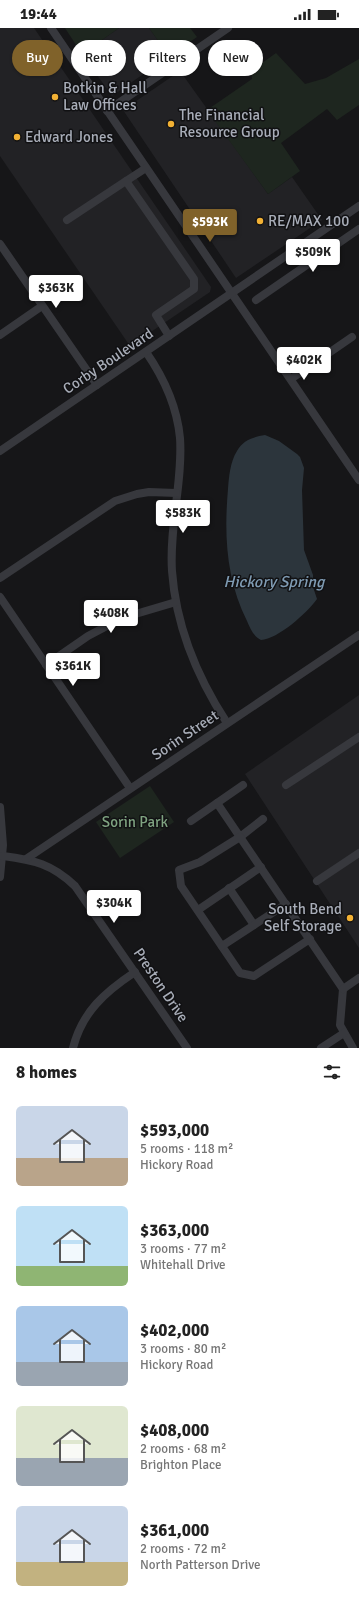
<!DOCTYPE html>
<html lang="en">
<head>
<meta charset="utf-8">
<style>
  body { margin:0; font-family:Signika,sans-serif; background:#f2f2f2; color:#222; height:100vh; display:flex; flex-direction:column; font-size:15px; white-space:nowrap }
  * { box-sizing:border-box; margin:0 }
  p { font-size:13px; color:#767676 }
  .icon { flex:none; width:22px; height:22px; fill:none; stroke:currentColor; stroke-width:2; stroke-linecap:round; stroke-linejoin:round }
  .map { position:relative; height:1020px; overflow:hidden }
  .drawer { display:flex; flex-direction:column; background:#fff; flex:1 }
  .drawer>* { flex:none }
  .banner { position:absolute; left:12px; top:12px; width:335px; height:36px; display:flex; gap:8px }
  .price { position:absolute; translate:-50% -34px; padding:0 9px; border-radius:4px; background:#fff; color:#222; font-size:13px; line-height:26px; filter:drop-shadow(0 1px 2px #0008) }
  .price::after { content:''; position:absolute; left:50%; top:24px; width:12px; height:9px; margin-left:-6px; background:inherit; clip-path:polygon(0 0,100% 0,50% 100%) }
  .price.active { background:#80622a; color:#fff }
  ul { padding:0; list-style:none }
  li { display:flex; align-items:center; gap:12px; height:100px; padding:0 16px }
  li span { display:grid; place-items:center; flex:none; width:112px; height:80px; border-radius:6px; color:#555 }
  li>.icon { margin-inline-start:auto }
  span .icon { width:48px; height:48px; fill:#fffc; stroke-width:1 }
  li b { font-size:17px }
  h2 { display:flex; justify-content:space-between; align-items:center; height:48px; padding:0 16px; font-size:17px }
  .pill { padding:0 14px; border-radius:18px; background:#fff; box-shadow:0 1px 3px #0004; font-size:14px; line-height:36px }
  .pill.active { background:#80622a; color:#fff }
  .status { display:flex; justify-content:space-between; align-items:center; height:28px; padding:0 20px; background:#fff; direction:ltr }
  .status svg { height:11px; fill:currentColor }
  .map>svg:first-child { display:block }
</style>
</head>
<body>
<div class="status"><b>19:44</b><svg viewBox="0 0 49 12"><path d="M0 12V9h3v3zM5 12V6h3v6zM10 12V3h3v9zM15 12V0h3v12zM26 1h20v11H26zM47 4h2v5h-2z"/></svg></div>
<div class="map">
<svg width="359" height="1020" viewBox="0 0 359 1020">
  <rect width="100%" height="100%" fill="#161618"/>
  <g fill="#222225">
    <path d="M0,0H34L211,259L210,264L130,318L0,128Z"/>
    <path d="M119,0H149L169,28L112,68L82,26Z"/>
    <path d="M180,43L268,166L292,149L322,192L236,250L123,82Z"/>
    <path d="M359,667V920L245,746Z"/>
  </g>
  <g fill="#1e261f">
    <path d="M65,0H119L82,26Z"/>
    <path d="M149,0H190L197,9L169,28Z"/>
    <path d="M276,25L305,56L326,50L359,31V77L337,92L327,81L281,115L300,143L268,166L207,82L252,51L251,43Z"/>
    <path d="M150,758L174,794L120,830L96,794Z"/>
  </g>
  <path fill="#2c353c" d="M265,407L279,413L297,426L300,429L304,440L302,462L304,522L313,547V559L317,571C307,585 278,611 261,612C253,608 250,600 247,593C226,551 224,507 228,461C229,449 230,434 237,423C243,412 253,409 265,407Z"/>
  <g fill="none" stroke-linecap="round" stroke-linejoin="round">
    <g stroke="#37383d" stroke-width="8">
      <path d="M51,0L359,452"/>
      <path d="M107,83L228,0"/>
      <path d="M126,153L146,140"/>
      <path d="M67,192L126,153L194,251V261L156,287L169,308"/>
      <path d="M0,216L97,357"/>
      <path d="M256,272L359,201"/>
      <path d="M0,307L42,278"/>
      <path d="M146,324C164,350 177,378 180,410C183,453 169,499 172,543C176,599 197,649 227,695"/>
      <path d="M291,351L352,309"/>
      <path d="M0,423L359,178"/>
      <path d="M0,550L115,473L137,466L149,464L176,465"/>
      <path d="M0,569L130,760"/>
      <path d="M46,637L88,608L122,590L176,574"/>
      <path d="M286,757L359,709"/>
      <path d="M217,775L240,809L263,791"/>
      <path d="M0,779L3,817L0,849"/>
      <path d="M191,793L243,757"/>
      <path d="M3,828C34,832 52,836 75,858L187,1020"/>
      <path d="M26,831L359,607"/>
      <path d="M317,853L359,825"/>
      <path d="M229,860L254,897"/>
      <path d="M198,882L261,839"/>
      <path d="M310,911L254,948L240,945L181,858L179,842L200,834L240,809L343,961L340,997L353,1020"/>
      <path d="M222,918L286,876"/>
      <path d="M343,961L359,950"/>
      <path d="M73,1020C82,984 105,964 135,944"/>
      <path d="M321,1020L344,1005"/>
    </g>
  </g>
  <g fill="#f2b134" stroke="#111113" stroke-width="1.5">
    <circle cx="55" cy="69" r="4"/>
    <circle cx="171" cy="96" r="4"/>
    <circle cx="17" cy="109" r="4"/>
    <circle cx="260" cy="193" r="4"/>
    <circle cx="350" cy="890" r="4"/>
  </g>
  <g text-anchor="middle" stroke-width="3" stroke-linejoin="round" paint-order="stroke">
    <g font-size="15" fill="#a8adb8" stroke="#111113" text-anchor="start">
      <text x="63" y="65">Botkin &amp; Hall<tspan x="63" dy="17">Law Offices</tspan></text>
      <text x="179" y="92">The Financial<tspan x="179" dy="17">Resource Group</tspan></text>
      <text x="25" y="114">Edward Jones</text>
      <text x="268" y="198">RE/MAX 100</text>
      <text x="342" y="886" text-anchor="end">South Bend<tspan x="342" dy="17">Self Storage</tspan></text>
    </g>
    <g font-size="15" fill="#a8adb8" stroke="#111113">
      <text transform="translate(108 333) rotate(-34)" y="5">Corby Boulevard</text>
      <text transform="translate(185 707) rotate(-34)" y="5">Sorin Street</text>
      <text transform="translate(161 957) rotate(56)" y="5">Preston Drive</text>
    </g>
    <g font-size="15" fill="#7fa381" stroke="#111113">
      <text x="135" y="799">Sorin Park</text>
    </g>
    <g font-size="16" font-style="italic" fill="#7f9bb3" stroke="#111113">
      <text x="274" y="559">Hickory Spring</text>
    </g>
  </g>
</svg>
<b class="price active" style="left:210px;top:215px">$593K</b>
<b class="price" style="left:313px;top:245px">$509K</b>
<b class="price" style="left:56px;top:281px">$363K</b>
<b class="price" style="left:304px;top:353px">$402K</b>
<b class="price" style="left:183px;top:506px">$583K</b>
<b class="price" style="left:111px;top:606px">$408K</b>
<b class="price" style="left:73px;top:659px">$361K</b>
<b class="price" style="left:114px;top:896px">$304K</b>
<div class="banner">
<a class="pill active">Buy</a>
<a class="pill">Rent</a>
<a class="pill">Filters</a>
<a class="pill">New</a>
</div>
</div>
<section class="drawer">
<h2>8 homes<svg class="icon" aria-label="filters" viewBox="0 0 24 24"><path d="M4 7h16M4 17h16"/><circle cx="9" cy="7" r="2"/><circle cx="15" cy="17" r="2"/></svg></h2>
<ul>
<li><span style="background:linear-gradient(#c9d6e8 65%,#b9a48a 0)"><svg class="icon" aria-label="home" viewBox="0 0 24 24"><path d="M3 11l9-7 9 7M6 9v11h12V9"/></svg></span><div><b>$593,000</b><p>5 rooms · 118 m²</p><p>Hickory Road</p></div></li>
<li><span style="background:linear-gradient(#bfe0f5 75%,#8fb573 0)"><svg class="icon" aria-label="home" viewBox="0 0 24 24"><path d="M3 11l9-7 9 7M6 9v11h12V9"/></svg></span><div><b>$363,000</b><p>3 rooms · 77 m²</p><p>Whitehall Drive</p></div></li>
<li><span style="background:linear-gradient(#a9c7e8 70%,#9aa5b1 0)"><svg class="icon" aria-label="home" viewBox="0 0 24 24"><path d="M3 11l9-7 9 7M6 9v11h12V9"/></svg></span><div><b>$402,000</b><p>3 rooms · 80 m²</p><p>Hickory Road</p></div></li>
<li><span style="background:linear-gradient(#dfe7d0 65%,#9aa5b1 0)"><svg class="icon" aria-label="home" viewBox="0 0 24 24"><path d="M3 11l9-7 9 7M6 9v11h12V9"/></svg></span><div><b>$408,000</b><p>2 rooms · 68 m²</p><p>Brighton Place</p></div></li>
<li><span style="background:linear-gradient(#c9d6e8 70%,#c2b280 0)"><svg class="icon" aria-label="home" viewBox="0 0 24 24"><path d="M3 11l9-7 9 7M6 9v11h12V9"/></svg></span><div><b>$361,000</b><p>2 rooms · 72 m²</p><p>North Patterson Drive</p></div></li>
</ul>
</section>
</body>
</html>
